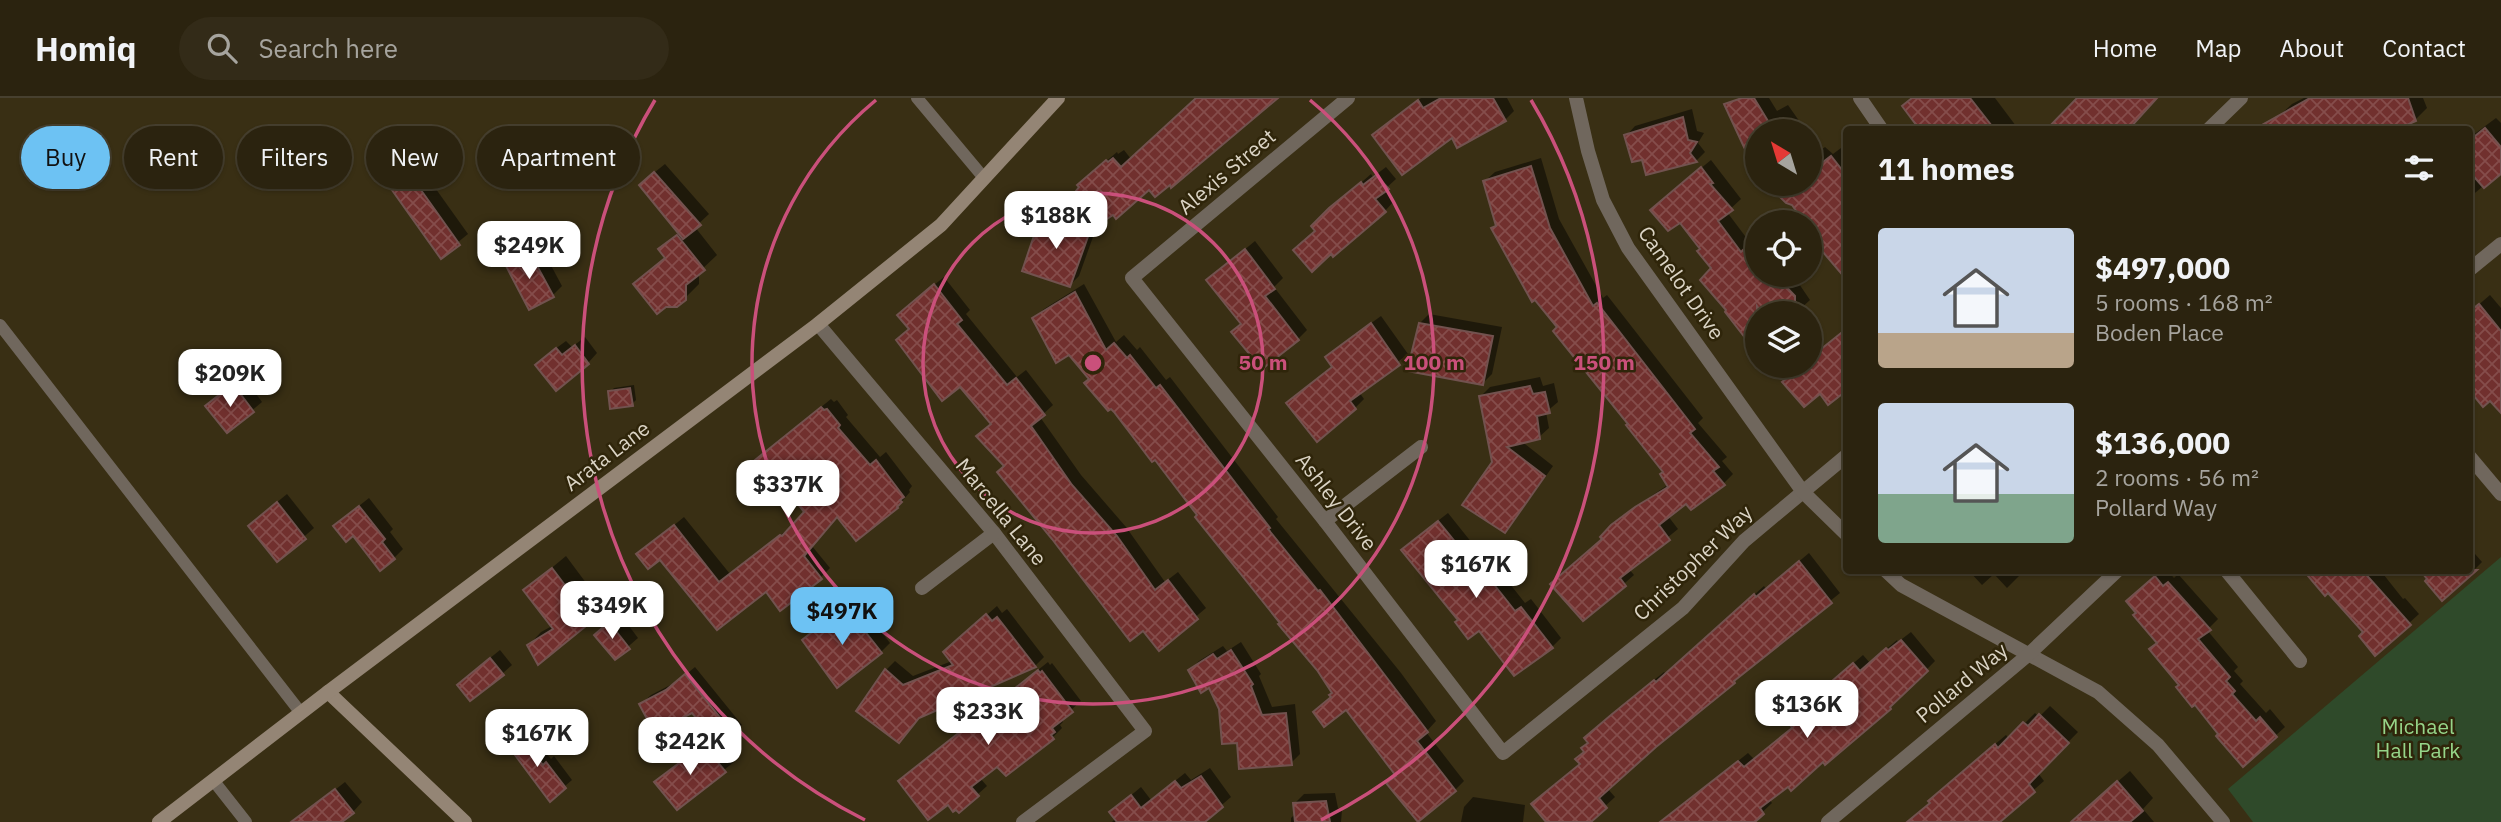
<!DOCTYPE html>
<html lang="en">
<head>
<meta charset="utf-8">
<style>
  body { margin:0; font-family:"IBM Plex Sans",sans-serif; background:#332b18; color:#f1f3f6; height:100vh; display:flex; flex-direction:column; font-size:26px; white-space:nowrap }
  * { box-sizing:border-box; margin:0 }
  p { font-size:23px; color:#a6a49e }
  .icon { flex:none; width:38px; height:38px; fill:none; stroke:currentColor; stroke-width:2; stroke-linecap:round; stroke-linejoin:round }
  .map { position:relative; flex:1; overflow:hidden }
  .side { position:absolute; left:1843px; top:28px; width:630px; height:448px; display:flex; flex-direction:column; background:#2b230f; border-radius:7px; box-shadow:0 2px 5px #0004,0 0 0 2px #47402f }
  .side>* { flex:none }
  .banner { position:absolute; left:21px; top:28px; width:665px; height:63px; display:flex; gap:14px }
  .needle { width:46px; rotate:322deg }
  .buttons { position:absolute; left:1745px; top:21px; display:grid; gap:14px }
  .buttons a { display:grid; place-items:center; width:77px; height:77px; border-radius:50%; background:#2b230f; box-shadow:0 2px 5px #0004,0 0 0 2px #47402f; font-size:35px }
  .price { position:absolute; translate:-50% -60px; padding:0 16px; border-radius:14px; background:#fff; color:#222; font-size:23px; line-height:46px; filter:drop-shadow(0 2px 4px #0008) }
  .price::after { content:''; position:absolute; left:50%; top:42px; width:21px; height:16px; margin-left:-10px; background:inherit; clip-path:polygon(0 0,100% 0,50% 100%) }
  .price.on { background:#6dc2f3; color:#111 }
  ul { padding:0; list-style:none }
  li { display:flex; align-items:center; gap:21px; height:175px; padding:0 35px }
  li span { display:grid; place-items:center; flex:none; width:196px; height:140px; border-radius:7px; color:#555 }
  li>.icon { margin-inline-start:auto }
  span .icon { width:84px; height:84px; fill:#fffc; stroke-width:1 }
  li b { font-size:30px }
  h2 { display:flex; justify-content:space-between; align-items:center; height:84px; padding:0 35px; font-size:30px }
  .chip { padding:0 24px; border-radius:32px; background:#2b230f; box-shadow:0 2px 5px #0004,0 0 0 2px #47402f; font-size:24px; line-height:63px }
  .chip.on { background:#6dc2f3; color:#111 }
  header { display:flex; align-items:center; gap:42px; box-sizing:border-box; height:98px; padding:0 35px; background:#2b230f; border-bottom:2px solid #47402f }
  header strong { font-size:33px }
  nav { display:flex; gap:38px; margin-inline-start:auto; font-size:24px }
  .search { width:490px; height:63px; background:#332b18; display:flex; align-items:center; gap:18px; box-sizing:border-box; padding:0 24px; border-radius:38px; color:#a6a49e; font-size:26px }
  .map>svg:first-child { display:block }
</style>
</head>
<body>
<header>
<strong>Homiq</strong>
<div class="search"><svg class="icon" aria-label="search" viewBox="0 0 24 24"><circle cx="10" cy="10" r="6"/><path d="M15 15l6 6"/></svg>Search here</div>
<nav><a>Home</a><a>Map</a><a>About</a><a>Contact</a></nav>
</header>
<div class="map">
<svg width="2501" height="724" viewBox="0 0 2501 724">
  <defs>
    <pattern id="building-cross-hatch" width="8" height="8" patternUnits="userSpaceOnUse" patternTransform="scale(1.75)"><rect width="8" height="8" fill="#71302e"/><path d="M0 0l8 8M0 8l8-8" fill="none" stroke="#854d4b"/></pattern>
  </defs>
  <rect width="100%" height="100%" fill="#392f14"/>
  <path fill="#2f4a2a" d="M2501,459V724H2253L2228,691Z"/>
  <g fill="#0007">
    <path d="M1198,0H1276L1170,85L1149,90L1098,125L1079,178L1070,187L1043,118L1052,108L1098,124L1089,78L1117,54L1118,56L1124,52L1131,61Z"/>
    <path d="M1421,0H1507L1514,13L1505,22L1453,37H1374Z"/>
    <path d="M1754,0H1769L1777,13L1788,7L1802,27L1795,33H1757V57L1740,9Z"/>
    <path d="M1912,0H1995L2019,32H1923Z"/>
    <path d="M2304,0H2423L2427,10L2415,22L2267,29L2292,6Z"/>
    <path d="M1692,11L1697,33L1704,35L1698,45L1705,54L1696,63L1643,60L1626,38L1635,28Z"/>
    <path d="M2496,20L2501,25V73L2469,100V40Z"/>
    <path d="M1825,49L1833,56L1841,50L1846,56V178L1813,140L1815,138L1810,130V124H1806L1779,87L1810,86V61Z"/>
    <path d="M1541,60L1559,121L1603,200L1607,197L1703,320L1698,325L1727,359L1722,363L1733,376L1723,386L1686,403L1668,418L1678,431L1629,471L1634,477L1584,521L1602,439L1622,418L1669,386L1665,374L1559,229L1497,127L1485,83L1495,74Z"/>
    <path d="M1711,62L1741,101L1727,114L1751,146L1753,145L1757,149V177H1793L1810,202L1796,215H1757V231L1713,171L1702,150L1661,103Z"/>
    <path d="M416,63L468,136L441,158L389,85Z"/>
    <path d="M665,66L709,116L695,129L717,157L699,174V186L685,200L635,186L665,159L660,152L679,134L650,78Z"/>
    <path d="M1386,69L1396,81L1384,92L1394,103L1385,113L1317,133L1322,119L1371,76L1373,79Z"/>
    <path d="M1255,143L1283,180L1274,189L1307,232L1298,241L1233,234L1242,225L1208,182Z"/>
    <path d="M539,145L562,188L552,198L507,167L516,157Z"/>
    <path d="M944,179L970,212L966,216L1017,279L1026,272L1053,307L1040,319L1081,377L1126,429L1165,484L1178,474L1206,510L1159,550L1005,368L992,326L910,231L908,208Z"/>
    <path d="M1084,186L1116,244L1124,237L1137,252L1140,249L1166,282L1170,279L1278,419L1276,421L1401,575L1436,623L1426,634L1464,683L1455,692L1397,677L1346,609L1332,598L1334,595L1319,571L1199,417L1069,254L1034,220L1044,211Z"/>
    <path d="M2490,197L2501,210V305L2469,215Z"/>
    <path d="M1429,216L1502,229L1492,276L1483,285L1420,225Z"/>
    <path d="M1381,218L1408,256L1359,294L1364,301L1355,310L1297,296L1333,268L1328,259L1337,250Z"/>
    <path d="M1846,231V291L1829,305L1821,294L1794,275L1802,268H1810V261Z"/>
    <path d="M585,239L597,255L588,265L547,257L566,243L572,249Z"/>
    <path d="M243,278L262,304L227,333L208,308Z"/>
    <path d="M1540,279L1543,288L1554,285L1558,304L1546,314L1549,330L1539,339L1521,343L1553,368L1514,423L1505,433L1481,298L1490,289Z"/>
    <path d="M634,287L636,302L632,306L610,294L614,290Z"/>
    <path d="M831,301L834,304L837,302L848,317L846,319L880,359L886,354L912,388L909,392L910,394L897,409L838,418L812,448L830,470L821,479L766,491L717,530L660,459L638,457L684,419L730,476L791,429L807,414L777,376L756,362Z"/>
    <path d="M287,396L314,430L277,462L259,419Z"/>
    <path d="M369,400L393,431L390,434L403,451L394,460L345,419Z"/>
    <path d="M1448,415L1484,460L1487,457L1525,505L1531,501L1561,540L1552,549L1479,531L1412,443Z"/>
    <path d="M2469,449L2482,464L2473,473L2429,481L2469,472Z"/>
    <path d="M1809,455L1840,495L1704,606L1607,690L1615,699L1588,724H1548L1581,666L1586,653L1622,608L1664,574L1666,576L1764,488L1766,491Z"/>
    <path d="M566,458L604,509L591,522L529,547L541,534L552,528L525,492Z"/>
    <path d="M1968,472H2025L2007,490L1994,476L1982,487Z"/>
    <path d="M2163,472H2167L2174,480L2178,476L2218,521L2207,532L2238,569L2234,573L2243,583L2240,586L2266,615L2270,611L2285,629L2243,667L2181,587L2159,544L2138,515V494Z"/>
    <path d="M2306,472H2380L2403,501L2405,500L2419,516L2376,555L2366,534L2328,492Z"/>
    <path d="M855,500L890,545L881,554L813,533Z"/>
    <path d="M997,508L1002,515L1007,511L1044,559L1035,568L921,618L886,572L895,563L913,578L952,563L955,545Z"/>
    <path d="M620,516L638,540L615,560L606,528Z"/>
    <path d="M1911,534L1935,563L1890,609L1769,701L1772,705L1752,724H1662L1748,655L1754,661L1794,629L1799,612L1863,557L1870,565L1897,542L1898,544Z"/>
    <path d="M1241,544L1261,576L1259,578L1272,609L1295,606L1300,656L1291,665L1238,643L1209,588L1190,572L1199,563L1223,548L1227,553Z"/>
    <path d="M500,552L512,567L502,576L469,577Z"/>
    <path d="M1048,564L1050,567L1052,565L1081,603L1061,621L1063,624L1060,627L1062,630L1053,639L1006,676L997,667L980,680L987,688L977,697L910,674Z"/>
    <path d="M695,569L742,627L720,646L734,664L677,709L656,684L714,638L693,612L641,606L651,597L678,583Z"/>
    <path d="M2050,608L2078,634L2038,675L2044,683L1997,724H1908L1932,704L1940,693L2006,637L2009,641L2035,615L2039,619Z"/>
    <path d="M525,631L551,661L554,658L572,682L550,701L515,638Z"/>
    <path d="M1210,670L1231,699L1202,724H1112L1116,720L1111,714L1141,689L1151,702L1185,675L1191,682Z"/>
    <path d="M2130,673L2153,700L2143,711L2154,724H2071Z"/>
    <path d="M345,684L362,704L353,714L339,724H294Z"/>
    <path d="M1335,695L1338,710L1342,712L1341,724H1291V720L1296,715L1295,705L1304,696Z"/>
    <path d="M1473,699L1525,707L1523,724H1461L1464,709Z"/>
  </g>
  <g fill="url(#building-cross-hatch)" stroke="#72524f" stroke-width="2">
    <path d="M1196,0H1278L1171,90L1170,87L1155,99L1149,92L1116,121L1113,117L1098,127L1073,97L1079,89L1077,87L1106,62L1108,64L1113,60L1121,69Z"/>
    <path d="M1441,0H1493L1506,23L1457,50L1452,40L1402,77L1372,37L1418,2L1423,10Z"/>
    <path d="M1742,0H1754L1774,33H1757V77L1724,6Z"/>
    <path d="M1912,0H1970L1995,32H1920L1902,8Z"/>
    <path d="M2077,0H2157L2128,32H2046Z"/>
    <path d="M2310,0H2408L2416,23L2395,32H2253Z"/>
    <path d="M1683,19L1688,42L1697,44L1690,55L1697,64L1646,77L1642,62L1632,64L1624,37Z"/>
    <path d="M2485,30L2501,49V76L2484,90L2469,73V43Z"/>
    <path d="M1810,52L1823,64L1831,58L1846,77V181L1811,140L1813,138L1810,133V124H1804L1792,107L1786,105L1780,99L1784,86H1810Z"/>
    <path d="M1531,68L1550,130L1593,208L1597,205L1695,331L1690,335L1719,369L1713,373L1725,387L1691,412L1686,406L1659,427L1670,442L1620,480L1626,488L1583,523L1550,486L1602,441L1600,439L1611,427L1635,409L1668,389L1660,376L1663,374L1626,327L1628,326L1553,233L1557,229L1535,202L1532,204L1491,130L1496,128L1483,83Z"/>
    <path d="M1701,69L1713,85L1710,86L1733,112L1718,123L1741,154L1743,152L1757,169V177H1775L1795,198V203L1804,215H1762L1757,208V234L1746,241L1725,214L1726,212L1700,182L1711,170L1697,153L1700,151L1680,125L1668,133L1650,112Z"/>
    <path d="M406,71L460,147L441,161L387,85Z"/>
    <path d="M654,74L701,127L683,141L639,87Z"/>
    <path d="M1376,77L1389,91L1375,101L1386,114L1333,159L1331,156L1312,174L1293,152L1315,133L1311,128L1329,110L1361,84L1363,87Z"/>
    <path d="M1041,117L1090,133L1070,189L1022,173Z"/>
    <path d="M677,137L705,172L686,187V202L677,209H666L657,216L633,186L665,160L658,151Z"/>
    <path d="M1245,151L1275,191L1265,198L1299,242L1262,271L1231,234L1241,226L1206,182Z"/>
    <path d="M529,153L554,199L529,212L505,166Z"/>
    <path d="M934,186L962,222L957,226L1007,287L1016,280L1045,317L1031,328L1072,387L1117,438L1155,492L1168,482L1198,521L1159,553L1143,533L1130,543L1052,441L997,374L1004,368L976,338L991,326L960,289L942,303L896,242L909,231L897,217Z"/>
    <path d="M1075,194L1106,252L1114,245L1127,260L1130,257L1156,290L1160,287L1270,430L1268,431L1318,493L1320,492L1428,634L1417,643L1456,693L1418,724L1386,685L1396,678L1346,612L1324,629L1313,614L1331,599L1329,597L1332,595L1317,572L1278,526L1280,525L1195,419L1197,417L1155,362L1152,364L1114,314L1111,311L1108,313L1084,285L1089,281L1069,257L1056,265L1032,220Z"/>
    <path d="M2479,206L2501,233V315L2490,303L2483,309L2469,292V214Z"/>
    <path d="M1371,225L1400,267L1350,303L1356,311L1317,344L1286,305L1332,269L1325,259Z"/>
    <path d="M1419,225L1493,238L1483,287L1407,273Z"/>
    <path d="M1846,231V293L1828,307L1820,296L1804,309L1782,284L1803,268H1810V260Z"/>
    <path d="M575,247L589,266L556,293L535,267L556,250L562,257Z"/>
    <path d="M233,286L254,314L227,335L205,308Z"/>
    <path d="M1530,288L1533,296L1545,294L1550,315L1537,318L1540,341L1507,349L1545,378L1505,435L1462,407L1492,364L1479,298Z"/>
    <path d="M630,290L633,308L610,311L608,293Z"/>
    <path d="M821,309L824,312L827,311L840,327L838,330L870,367L876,362L904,399L900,402L902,404L897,409L898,410L856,443L837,419L804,458L822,481L780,513L766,494L717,532L660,462L648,471L636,456L674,427L719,484L780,437L782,438L804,414L777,379L761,393L744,371Z"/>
    <path d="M277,404L306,441L277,464L248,428Z"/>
    <path d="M359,408L385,441L382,444L395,461L380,473L353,438L346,444L333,428Z"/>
    <path d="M1438,423L1474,467L1477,465L1515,513L1521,509L1553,550L1514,578L1479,533L1468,541L1455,524L1458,522L1401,452Z"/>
    <path d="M1799,463L1832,505L1734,583L1735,585L1656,649L1599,700L1607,710L1591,724H1546L1531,706L1580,666L1575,661L1584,654L1581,650L1588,645L1584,640L1611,617L1654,582L1656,584L1754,496L1756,499Z"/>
    <path d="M552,470L592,523L538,567L527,547L553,531L523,492Z"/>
    <path d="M2303,472H2362L2411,527L2375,558L2359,538L2363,534L2328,495L2325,498Z"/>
    <path d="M2420,472H2477L2442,503L2425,483L2427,481Z"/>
    <path d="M2155,478L2163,488L2168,484L2211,532L2198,541L2230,579L2226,583L2235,593L2232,596L2256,623L2260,619L2277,639L2243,669L2216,638L2218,636L2195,607L2192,609L2176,589L2179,587L2149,551L2157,545L2133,517L2136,515L2126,503Z"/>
    <path d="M845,508L882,555L837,590L802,542Z"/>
    <path d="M986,516L992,523L997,519L1036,569L919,620L899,645L856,613L885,571L903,587L953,567L943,554Z"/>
    <path d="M609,524L630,551L615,562L594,537Z"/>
    <path d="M1901,542L1928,573L1890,609L1891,611L1825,667L1823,664L1791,693L1788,689L1760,710L1764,716L1755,724H1660L1738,663L1744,669L1792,630L1788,621L1853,565L1860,573L1886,550L1888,552Z"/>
    <path d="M1231,552L1253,586L1251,588L1262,617L1286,615L1292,667L1239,671L1237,645L1222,646L1219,611L1209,590L1201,595L1188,572L1213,556L1217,561Z"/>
    <path d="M490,560L504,577L470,603L457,587Z"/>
    <path d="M1038,572L1040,575L1042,573L1073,614L1052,630L1055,634L1051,637L1054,641L1006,678L997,669L971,689L979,698L959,715L956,712L953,714L948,707L928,722L898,683Z"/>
    <path d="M685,576L734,637L720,648L692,615L654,634L639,606L666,592Z"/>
    <path d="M2039,616L2069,645L2029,686L2035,694L2000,724H1907L1930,705L1928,703L1995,646L1998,650L2023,624L2028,628Z"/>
    <path d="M517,636L543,667L546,664L566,690L550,704L506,645Z"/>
    <path d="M703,647L726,674L677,712L654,684Z"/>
    <path d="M1201,678L1223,709L1205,724H1117L1109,714L1131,697L1141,710L1175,683L1181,690Z"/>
    <path d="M2117,683L2143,713L2130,724H2071Z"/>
    <path d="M335,691L354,715L342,724H291Z"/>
    <path d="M1326,703L1330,724H1295L1293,705Z"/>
  </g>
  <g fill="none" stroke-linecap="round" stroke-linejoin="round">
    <g stroke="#70675d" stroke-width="12">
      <path d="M917,0L984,80"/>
      <path d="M0,227L301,615"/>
      <path d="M213,682L246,724"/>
    </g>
    <g stroke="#70675d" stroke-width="14">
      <path d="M1348,0L1132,180L1325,423L1503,655L1683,510L1744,443L1846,358"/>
      <path d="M1576,0L1588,53L1603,102L1628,150L1803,394L1846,436"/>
      <path d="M1860,0L1882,32"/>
      <path d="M2208,32L2241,0"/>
      <path d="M2469,172L2501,146"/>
      <path d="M818,226L994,435L1145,633L1023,724"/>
      <path d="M2469,358L2501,396"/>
      <path d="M1325,423L1421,349"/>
      <path d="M1885,472L1901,487L2098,594L2158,647L2223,724"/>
      <path d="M2226,472L2300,563"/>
      <path d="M922,490L994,435"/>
      <path d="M1828,724L2028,557L2118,472"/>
    </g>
    <g stroke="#948575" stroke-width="14">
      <path d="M328,594L465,724"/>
      <path d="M159,724L328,594L818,226L941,127L1058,0"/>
    </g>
  </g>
  <g fill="none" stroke="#ca507b" stroke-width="3.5">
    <circle cx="1093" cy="265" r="170"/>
    <path d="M1310 2A341 341 0 1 1 876 2"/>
    <path d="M865 722A511 511 0 0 1 655 2M1531 2A511 511 0 0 1 1321 722"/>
  </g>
  <g text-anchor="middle" stroke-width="5" stroke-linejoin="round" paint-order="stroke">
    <g font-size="21" fill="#dbd4c5" stroke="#2f250a">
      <text transform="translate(1227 74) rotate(-40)" y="7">Alexis Street</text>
      <text transform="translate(1681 185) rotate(55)" y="7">Camelot Drive</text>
      <text transform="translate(607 358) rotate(-37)" y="7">Arata Lane</text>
      <text transform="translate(1336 404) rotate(52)" y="7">Ashley Drive</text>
      <text transform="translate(1001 414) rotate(51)" y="7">Marcella Lane</text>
      <text transform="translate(1693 465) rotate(-44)" y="7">Christopher Way</text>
      <text transform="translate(1962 585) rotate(-40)" y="7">Pollard Way</text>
    </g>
    <g font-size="21" fill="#96d589" stroke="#2f250a">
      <text x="2418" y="636">Michael<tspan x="2418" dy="24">Hall Park</tspan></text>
    </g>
  </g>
  <circle cx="1093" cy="265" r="10" fill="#ca507b" stroke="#2f250a" stroke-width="3.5"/>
  <g font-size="21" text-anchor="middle" font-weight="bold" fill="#ca507b" stroke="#2f250a" stroke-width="5" stroke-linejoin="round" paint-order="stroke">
    <text x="1263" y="272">50 m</text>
    <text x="1434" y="272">100 m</text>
    <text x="1604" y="272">150 m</text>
  </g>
</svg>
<div class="buttons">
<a><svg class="needle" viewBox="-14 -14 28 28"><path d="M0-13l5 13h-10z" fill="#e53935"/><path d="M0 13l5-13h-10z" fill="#a6a49e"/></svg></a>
<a><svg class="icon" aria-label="locate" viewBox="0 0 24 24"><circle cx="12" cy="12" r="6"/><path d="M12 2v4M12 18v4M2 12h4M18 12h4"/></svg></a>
<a><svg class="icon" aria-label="layers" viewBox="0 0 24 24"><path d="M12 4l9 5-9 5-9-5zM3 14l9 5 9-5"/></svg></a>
</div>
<b class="price" style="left:1056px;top:153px">$188K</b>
<b class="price" style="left:529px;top:183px">$249K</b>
<b class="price" style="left:230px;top:311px">$209K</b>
<b class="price" style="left:788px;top:422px">$337K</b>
<b class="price" style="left:1476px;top:502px">$167K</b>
<b class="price" style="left:612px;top:543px">$349K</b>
<b class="price on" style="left:842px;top:549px">$497K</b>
<b class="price" style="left:1807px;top:642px">$136K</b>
<b class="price" style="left:988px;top:649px">$233K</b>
<b class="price" style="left:537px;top:671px">$167K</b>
<b class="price" style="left:690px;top:679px">$242K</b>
<div class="banner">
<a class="chip on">Buy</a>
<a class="chip">Rent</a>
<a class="chip">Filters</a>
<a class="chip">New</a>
<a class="chip">Apartment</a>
</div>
<section class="side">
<h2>11 homes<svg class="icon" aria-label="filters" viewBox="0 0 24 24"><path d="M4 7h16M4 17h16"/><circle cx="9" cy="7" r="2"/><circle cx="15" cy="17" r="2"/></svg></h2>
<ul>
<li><span style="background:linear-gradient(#c9d6e8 75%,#b9a48a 0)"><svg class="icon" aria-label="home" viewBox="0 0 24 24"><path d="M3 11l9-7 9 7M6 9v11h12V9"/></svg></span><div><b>$497,000</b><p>5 rooms · 168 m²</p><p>Boden Place</p></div></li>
<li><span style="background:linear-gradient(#c9d6e8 65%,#7fa58c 0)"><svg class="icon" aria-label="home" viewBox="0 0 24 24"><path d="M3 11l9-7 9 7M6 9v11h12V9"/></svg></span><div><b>$136,000</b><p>2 rooms · 56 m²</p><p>Pollard Way</p></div></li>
</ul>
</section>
</div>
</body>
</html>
